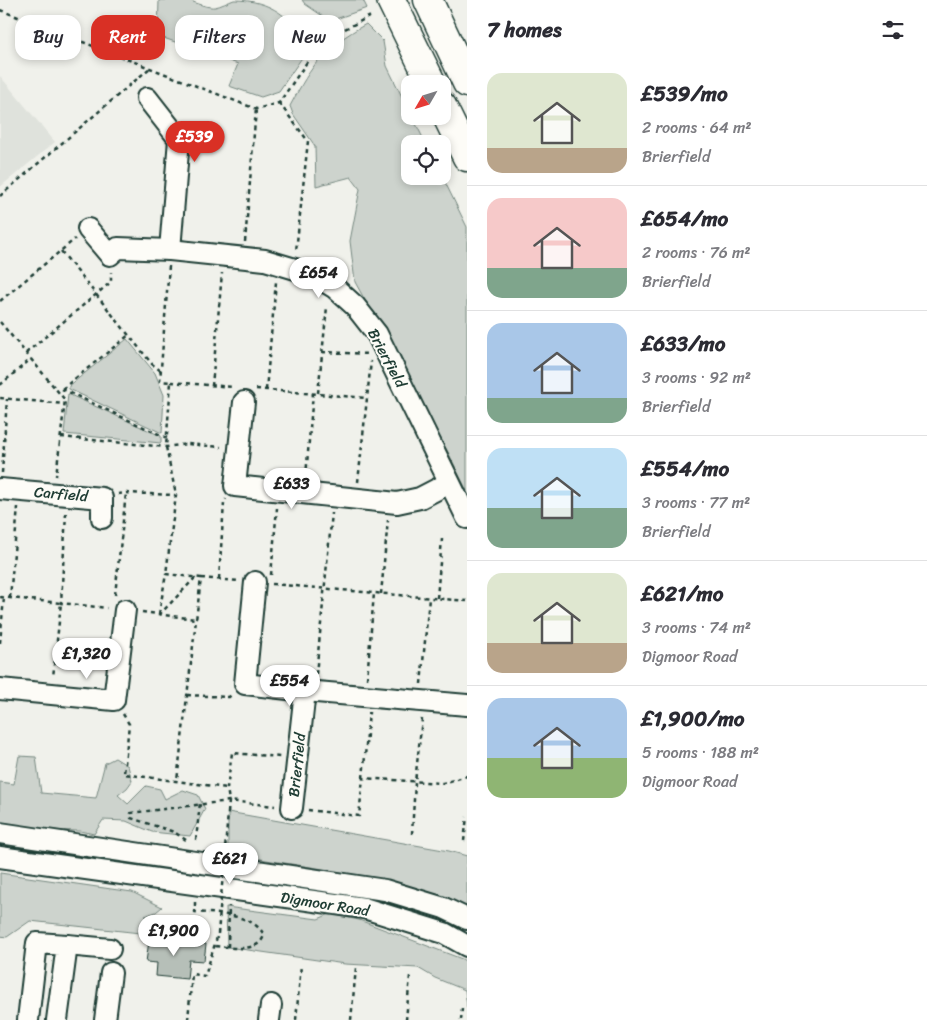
<!DOCTYPE html>
<html lang="en">
<head>
<meta charset="utf-8">
<style>
  body { margin:0; font-family:Sriracha,sans-serif; background:#f2f2f3; color:#2b2b33; height:100vh; display:flex; flex-direction:column; font-size:19px; white-space:nowrap }
  * { box-sizing:border-box; margin:0 }
  p { font-size:16px; color:#7c7c81 }
  .icon { flex:none; width:28px; height:28px; fill:none; stroke:currentColor; stroke-width:2; stroke-linecap:round; stroke-linejoin:round }
  .map { position:relative; flex:1; overflow:hidden }
  .side { display:flex; flex-direction:column; background:#fff; width:460px }
  .side>* { flex:none }
  .hud { position:absolute; left:15px; top:15px; width:376px; height:45px; display:flex; gap:10px }
  .needle { width:32px; rotate:231deg }
  .controls { position:absolute; left:401px; top:75px; display:grid; gap:10px }
  .controls a { display:grid; place-items:center; width:50px; height:50px; border-radius:10px; background:#fff; box-shadow:0 2px 8px #0003; font-size:25px }
  .price { position:absolute; translate:-50% -42px; padding:0 11px; border-radius:18px; background:#fff; color:#222; font-size:16px; line-height:32px; filter:drop-shadow(0 1px 2px #0008) }
  .price::after { content:''; position:absolute; left:50%; top:30px; width:15px; height:11px; margin-left:-8px; background:inherit; clip-path:polygon(0 0,100% 0,50% 100%) }
  .price.on { background:#d93025; color:#fff }
  ul { padding:0; list-style:none }
  li { display:flex; align-items:center; gap:15px; height:125px; padding:0 20px }
  li+li { border-top:1px solid #e1e1e2 }
  li span { display:grid; place-items:center; flex:none; width:140px; height:100px; border-radius:15px; color:#555 }
  li>.icon { margin-inline-start:auto }
  span .icon { width:60px; height:60px; fill:#fffc; stroke-width:1 }
  li b { font-size:21px }
  h2 { display:flex; justify-content:space-between; align-items:center; height:60px; padding:0 20px; font-size:21px }
  .tag { padding:0 18px; border-radius:15px; background:#fff; box-shadow:0 2px 8px #0003; font-size:18px; line-height:45px }
  .tag.on { background:#d93025; color:#fff }
  main { display:flex; flex:1; min-height:0 }
  .map>svg:first-child { display:block }
</style>
</head>
<body>
<main>
<div class="map">
<svg width="467" height="1020" viewBox="0 0 467 1020">
  <rect width="100%" height="100%" fill="#f0f1eb"/>
  <filter id="ink" filterUnits="userSpaceOnUse"><feTurbulence type="fractalNoise" baseFrequency=".02" numOctaves="2"/><feDisplacementMap in="SourceGraphic" scale="10" xChannelSelector="R" yChannelSelector="G"/><feConvolveMatrix kernelMatrix="1 2 1 2 8 2 1 2 1" color-interpolation-filters="sRGB"/></filter>
  <g filter="url(#ink)">
    <path fill="#dfe2dc" d="M0,76L55,142L0,187Z"/>
    <g fill="#cdd3cd" stroke="#768880">
      <path d="M159,0H192L193,2C199,4 209,8 215,7C221,6 228,2 234,0C272,0 291,18 310,46L279,91L261,97L229,86L238,64L158,36Z"/>
      <path d="M302,0H363L367,8L330,21L305,4Z"/>
      <path d="M366,24L383,41L387,66L410,113V116H412L426,144H410V176H442L467,227V491L448,452L355,282L350,241L360,189L351,177L316,186L315,146L293,114L290,106C313,63 323,48 366,24Z"/>
      <path d="M127,339L155,373L164,395L162,433L69,389V386Z"/>
      <path d="M68,394L161,436V443L64,434Z"/>
      <path d="M19,756L36,757L41,793L96,798L105,763L115,758L128,766L132,781L127,788L118,795L128,804L146,786L160,789L165,799L183,790L198,795L205,809L190,836L152,832L126,821L103,820L94,834L80,831L46,830L0,822V782L14,784Z"/>
      <path d="M228,812L449,851L467,856V912C439,902 412,890 384,882C333,867 279,865 228,852Z"/>
      <path d="M0,873L132,892L162,907L156,912L145,916L157,923L170,922L180,927L177,937L30,921L7,937L0,936Z"/>
      <path d="M226,907L318,919L330,914L359,920L462,959L467,962V1007L465,990L435,978L418,968L345,964L227,947Z"/>
    </g>
    <path fill="#b6bfb8" stroke="#1f3d34" d="M153,938L206,944L204,961L189,960L187,979L156,976L157,963L146,962L149,941L152,942Z"/>
    <g fill="none" stroke-linecap="round" stroke-linejoin="round">
      <defs>
        <g id="minor">
          <path d="M147,98L179,139L170,250"/>
          <path d="M88,229L110,255L118,248L170,250L265,260L312,274L335,288L355,306L377,334L467,518"/>
          <path d="M244,402L235,486L397,503L420,498L449,483"/>
          <path d="M0,489L102,498V518"/>
          <path d="M255,582L245,684L305,691L467,705"/>
          <path d="M0,689L114,700L125,610"/>
          <path d="M292,808L305,691"/>
          <path d="M0,833L385,890L444,908L467,919"/>
          <path d="M0,857L364,908L444,933L467,946"/>
          <path d="M67,945L110,949"/>
          <path d="M28,1020L37,943L67,945L57,1020"/>
          <path d="M105,1020L111,973"/>
          <path d="M269,1020L271,1005"/>
        </g>
        <g id="highway">
          <path d="M391,0L432,84"/>
          <path d="M428,0L467,83"/>
          <path d="M442,106L467,157"/>
        </g>
      </defs>
      <use href="#minor" stroke="#1f3d34" stroke-width="24"/>
      <use href="#highway" stroke="#1f3d34" stroke-width="31"/>
      <g stroke="#1f3d34" stroke-width="2.5" stroke-dasharray="4 4" stroke-linecap="butt">
        <path d="M0,10L256,109L279,103L322,40L371,16"/>
        <path d="M279,103L308,141L296,251"/>
        <path d="M0,196L151,67"/>
        <path d="M245,242L256,109"/>
        <path d="M61,251L152,364L161,371"/>
        <path d="M169,266L160,381L171,382L166,447L176,495L166,574L201,578L177,781"/>
        <path d="M0,301L75,239"/>
        <path d="M0,322L65,400L56,476"/>
        <path d="M322,352L369,354"/>
        <path d="M26,353L111,282V272"/>
        <path d="M171,382L233,387"/>
        <path d="M0,385L31,359"/>
        <path d="M212,386L222,273"/>
        <path d="M62,389L167,438"/>
        <path d="M62,389L129,335"/>
        <path d="M256,389L367,398"/>
        <path d="M266,390L276,282"/>
        <path d="M318,393L327,307"/>
        <path d="M0,398L64,404"/>
        <path d="M61,437L166,447L187,444L221,447"/>
        <path d="M2,473L7,399"/>
        <path d="M306,476L313,393"/>
        <path d="M358,482L371,361"/>
        <path d="M118,494L126,493L175,495"/>
        <path d="M66,513L61,603L107,608"/>
        <path d="M271,575L277,508"/>
        <path d="M201,578L239,581"/>
        <path d="M219,579L224,503L226,499"/>
        <path d="M272,584L467,601"/>
        <path d="M381,594L388,520"/>
        <path d="M115,595L126,493"/>
        <path d="M0,597L61,603L53,677"/>
        <path d="M10,598L18,507"/>
        <path d="M437,598L442,539"/>
        <path d="M142,612L195,619"/>
        <path d="M159,614L166,574"/>
        <path d="M159,615L196,577"/>
        <path d="M0,643L4,597"/>
        <path d="M316,674L332,513"/>
        <path d="M367,679L374,593"/>
        <path d="M421,684L429,598"/>
        <path d="M187,695L229,697L232,694"/>
        <path d="M123,714L129,724L124,774L227,788"/>
        <path d="M363,778L369,712"/>
        <path d="M308,810L359,816L363,778L443,783L467,776"/>
        <path d="M228,813L229,801L227,788L232,753L280,757"/>
        <path d="M412,834L415,782L422,719"/>
        <path d="M186,840L174,832L131,818V813L229,801L275,806"/>
        <path d="M196,840L200,803"/>
        <path d="M464,841L467,817"/>
        <path d="M195,902V912C215,914 253,913 264,935C259,954 229,947 215,946"/>
        <path d="M228,947L229,906"/>
        <path d="M188,1020L192,974L205,976L218,934"/>
        <path d="M296,1020L301,965"/>
        <path d="M351,1020L356,968"/>
        <path d="M406,1020L410,976"/>
        <path d="M461,1020L462,1008"/>
      </g>
      <use href="#minor" stroke="#fdfcf7" stroke-width="20"/>
      <use href="#highway" stroke="#fdfcf7" stroke-width="28"/>
      <path stroke="#1f3d34" stroke-width="2.5" stroke-dasharray="4 4" stroke-linecap="butt" d="M218,934L228,813"/>
    </g>
  </g>
  <g text-anchor="middle" stroke-width="4" stroke-linejoin="round" paint-order="stroke">
    <g font-size="15" fill="#1f3d34" stroke="#fdfcf7">
      <text transform="translate(387 358) rotate(62)" y="5">Brierfield</text>
      <text transform="translate(61 494) rotate(5)" y="5">Carfield</text>
      <text transform="translate(297 765) rotate(-84)" y="5">Brierfield</text>
      <text transform="translate(325 904) rotate(9)" y="5">Digmoor Road</text>
    </g>
  </g>
</svg>
<div class="controls">
<a><svg class="needle" viewBox="-14 -14 28 28"><path d="M0-13l5 13h-10z" fill="#e53935"/><path d="M0 13l5-13h-10z" fill="#7c7c81"/></svg></a>
<a><svg class="icon" aria-label="locate" viewBox="0 0 24 24"><circle cx="12" cy="12" r="6"/><path d="M12 2v4M12 18v4M2 12h4M18 12h4"/></svg></a>
</div>
<b class="price on" style="left:195px;top:163px">£539</b>
<b class="price" style="left:319px;top:299px">£654</b>
<b class="price" style="left:292px;top:510px">£633</b>
<b class="price" style="left:87px;top:680px">£1,320</b>
<b class="price" style="left:290px;top:707px">£554</b>
<b class="price" style="left:230px;top:885px">£621</b>
<b class="price" style="left:174px;top:957px">£1,900</b>
<div class="hud">
<a class="tag">Buy</a>
<a class="tag on">Rent</a>
<a class="tag">Filters</a>
<a class="tag">New</a>
</div>
</div>
<section class="side">
<h2>7 homes<svg class="icon" aria-label="filters" viewBox="0 0 24 24"><path d="M4 7h16M4 17h16"/><circle cx="9" cy="7" r="2"/><circle cx="15" cy="17" r="2"/></svg></h2>
<ul>
<li><span style="background:linear-gradient(#dfe7d0 75%,#b9a48a 0)"><svg class="icon" aria-label="home" viewBox="0 0 24 24"><path d="M3 11l9-7 9 7M6 9v11h12V9"/></svg></span><div><b>£539/mo</b><p>2 rooms · 64 m²</p><p>Brierfield</p></div></li>
<li><span style="background:linear-gradient(#f6c9c9 70%,#7fa58c 0)"><svg class="icon" aria-label="home" viewBox="0 0 24 24"><path d="M3 11l9-7 9 7M6 9v11h12V9"/></svg></span><div><b>£654/mo</b><p>2 rooms · 76 m²</p><p>Brierfield</p></div></li>
<li><span style="background:linear-gradient(#a9c7e8 75%,#7fa58c 0)"><svg class="icon" aria-label="home" viewBox="0 0 24 24"><path d="M3 11l9-7 9 7M6 9v11h12V9"/></svg></span><div><b>£633/mo</b><p>3 rooms · 92 m²</p><p>Brierfield</p></div></li>
<li><span style="background:linear-gradient(#bfe0f5 60%,#7fa58c 0)"><svg class="icon" aria-label="home" viewBox="0 0 24 24"><path d="M3 11l9-7 9 7M6 9v11h12V9"/></svg></span><div><b>£554/mo</b><p>3 rooms · 77 m²</p><p>Brierfield</p></div></li>
<li><span style="background:linear-gradient(#dfe7d0 70%,#b9a48a 0)"><svg class="icon" aria-label="home" viewBox="0 0 24 24"><path d="M3 11l9-7 9 7M6 9v11h12V9"/></svg></span><div><b>£621/mo</b><p>3 rooms · 74 m²</p><p>Digmoor Road</p></div></li>
<li><span style="background:linear-gradient(#a9c7e8 60%,#8fb573 0)"><svg class="icon" aria-label="home" viewBox="0 0 24 24"><path d="M3 11l9-7 9 7M6 9v11h12V9"/></svg></span><div><b>£1,900/mo</b><p>5 rooms · 188 m²</p><p>Digmoor Road</p></div></li>
</ul>
</section>
</main>
</body>
</html>
